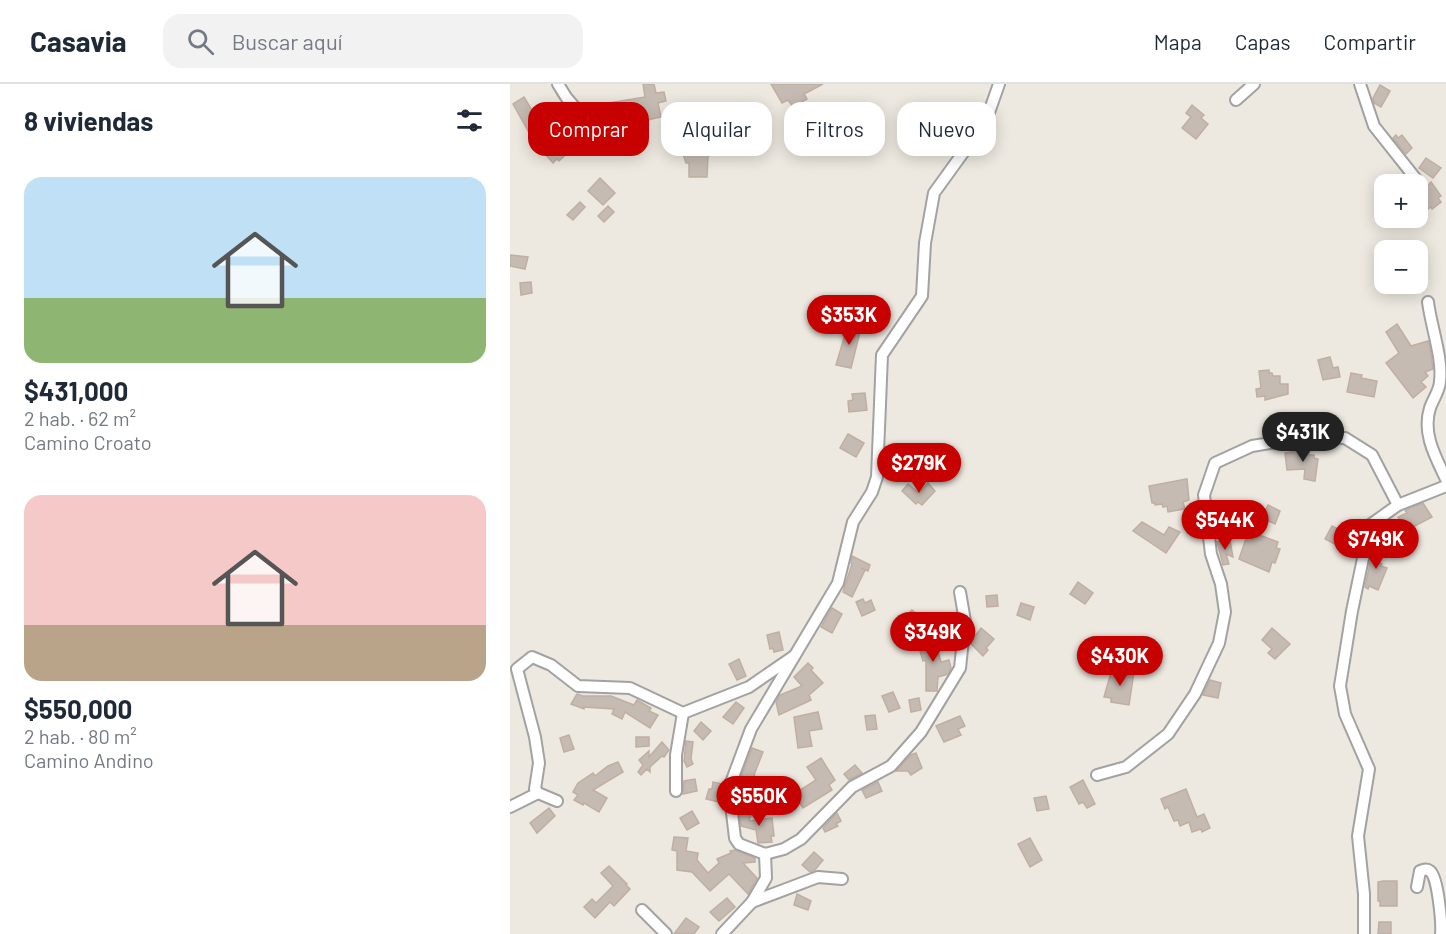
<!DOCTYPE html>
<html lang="es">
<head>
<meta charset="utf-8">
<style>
  body { margin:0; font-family:Barlow,sans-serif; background:#f2f2f3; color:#1f2937; height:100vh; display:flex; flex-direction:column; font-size:22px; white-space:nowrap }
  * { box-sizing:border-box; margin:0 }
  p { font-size:20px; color:#747a83 }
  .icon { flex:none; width:33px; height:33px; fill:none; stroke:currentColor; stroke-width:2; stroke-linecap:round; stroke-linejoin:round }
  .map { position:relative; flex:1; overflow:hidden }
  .details { display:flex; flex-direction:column; background:#fff; width:510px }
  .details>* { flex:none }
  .guide { position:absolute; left:18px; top:18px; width:570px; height:54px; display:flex; gap:12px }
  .tools { position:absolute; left:864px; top:90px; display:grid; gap:12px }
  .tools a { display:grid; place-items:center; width:54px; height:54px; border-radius:12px; background:#fff; box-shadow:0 3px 15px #0003; font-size:30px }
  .price { position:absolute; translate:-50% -51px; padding:0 14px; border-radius:21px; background:#c60100; color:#fff; font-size:20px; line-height:39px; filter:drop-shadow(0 2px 3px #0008) }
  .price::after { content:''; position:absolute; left:50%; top:36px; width:18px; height:14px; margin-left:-9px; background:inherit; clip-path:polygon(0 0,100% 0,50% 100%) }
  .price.current { background:#222; color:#fff }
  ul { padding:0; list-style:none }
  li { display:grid; align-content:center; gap:12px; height:318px; padding:0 24px }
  li span { display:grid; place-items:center; height:186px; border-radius:18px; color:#555 }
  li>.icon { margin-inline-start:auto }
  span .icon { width:108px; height:108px; fill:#fffc; stroke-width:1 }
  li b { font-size:26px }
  h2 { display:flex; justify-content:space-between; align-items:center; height:72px; padding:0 24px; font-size:26px }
  .chip { padding:0 21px; border-radius:18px; background:#fff; box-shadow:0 3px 15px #0003; font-size:21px; line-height:54px }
  .chip.current { background:#c60100; color:#fff }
  header { display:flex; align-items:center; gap:36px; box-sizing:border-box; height:84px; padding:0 30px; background:#fff; border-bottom:2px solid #e0e1e3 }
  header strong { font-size:28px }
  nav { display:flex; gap:33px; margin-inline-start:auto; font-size:21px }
  .search { width:420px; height:54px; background:#f2f2f3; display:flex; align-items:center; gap:15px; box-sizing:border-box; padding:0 21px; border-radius:18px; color:#747a83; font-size:22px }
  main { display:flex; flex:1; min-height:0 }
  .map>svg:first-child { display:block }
</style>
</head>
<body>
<header>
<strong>Casavia</strong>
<div class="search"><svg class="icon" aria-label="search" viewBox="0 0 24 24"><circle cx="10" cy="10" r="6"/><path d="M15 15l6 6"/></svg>Buscar aquí</div>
<nav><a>Mapa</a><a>Capas</a><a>Compartir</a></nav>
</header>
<main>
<section class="details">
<h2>8 viviendas<svg class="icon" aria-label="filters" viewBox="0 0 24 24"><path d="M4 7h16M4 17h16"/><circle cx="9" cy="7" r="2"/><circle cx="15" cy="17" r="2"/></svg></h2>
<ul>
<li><span style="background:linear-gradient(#bfe0f5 65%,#8fb573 0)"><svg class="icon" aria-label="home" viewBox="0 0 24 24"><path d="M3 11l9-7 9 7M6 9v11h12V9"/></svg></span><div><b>$431,000</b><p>2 hab. · 62 m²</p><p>Camino Croato</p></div></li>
<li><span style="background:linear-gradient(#f6c9c9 70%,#b9a48a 0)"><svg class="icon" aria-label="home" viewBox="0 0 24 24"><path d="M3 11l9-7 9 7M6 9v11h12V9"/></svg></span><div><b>$550,000</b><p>2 hab. · 80 m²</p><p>Camino Andino</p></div></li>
</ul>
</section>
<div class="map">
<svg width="936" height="850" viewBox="0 0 936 850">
  <rect width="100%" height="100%" fill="#ede9e0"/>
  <g fill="#c5bbb3" stroke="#c0afa1" stroke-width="1.5">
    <path d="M133,0H144L146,9L154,8L156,17L148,19L151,33L133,37L132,29L106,33L105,27L100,28L98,19L135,13Z"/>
    <path d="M261,0H313L294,10L297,15L283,23L278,16L272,19Z"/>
    <path d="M870,1L880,7L871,23L864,19L863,14Z"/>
    <path d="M14,13L23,28L25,27L31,36L34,35L38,42L22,54L3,20Z"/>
    <path d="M682,21L694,31L691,34L698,40L686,55L672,44L681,33L676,29Z"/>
    <path d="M60,43L66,51L64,53L69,58L49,77L47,75L43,79L34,69L45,59L42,56Z"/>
    <path d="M886,51L888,54L892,51L902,64L896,70L883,54Z"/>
    <path d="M186,54H202L201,71L198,72L197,93H179V79H176L173,70H168L164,62Z"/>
    <path d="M916,74L931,84L923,94L909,84Z"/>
    <path d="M90,94L105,109L93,121L78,107Z"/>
    <path d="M921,98L931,112L928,114L931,118L922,125L921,123L918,125L916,121L908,127V118L911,115L908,109L914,106Z"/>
    <path d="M70,118L75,123L63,136L57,131Z"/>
    <path d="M98,122L104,128L94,138L88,132Z"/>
    <path d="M0,171L18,173L15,185L0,182Z"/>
    <path d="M21,198L22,209L11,211L10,199Z"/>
    <path d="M339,237L350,240L347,248H350L341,284L326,281Z"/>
    <path d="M887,240L901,262L918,257L920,263L923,285L915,288L918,292L911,298L916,303L903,314L876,279L889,269L876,248Z"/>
    <path d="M820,273L823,284L828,283L830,293L813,296L808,276Z"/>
    <path d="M759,286V289H762L763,292H770V300H778V310L755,316V312L747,313L746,305L751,304L749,287Z"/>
    <path d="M841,289L852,291L851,294L867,297L864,313L837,308Z"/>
    <path d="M355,309L357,326L339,328L338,317L343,316L342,310Z"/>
    <path d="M338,350L354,359L346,373L330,364Z"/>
    <path d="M799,365V371H804V374L808,375L805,397L794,395L795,385L777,386L775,369Z"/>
    <path d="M677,395L679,416L673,418L675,425L658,428L657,422L653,423L652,420L645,421V419H642L639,402Z"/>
    <path d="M418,399L425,407L412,421L408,418L406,420L392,407L398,400L409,409Z"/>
    <path d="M913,419L922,433L899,445L903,453L899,455L901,459L885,468L874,446L890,437L888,433L897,429L895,426Z"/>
    <path d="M758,421L770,427L765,440L752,434Z"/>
    <path d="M632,438L654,451L659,443L670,448L656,469L623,447Z"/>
    <path d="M741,440L750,443L747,450L768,458L766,464L770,465L765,479L762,478L759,488L729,475Z"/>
    <path d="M822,442L839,451L832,464L815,455Z"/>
    <path d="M715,457V458L720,457L723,473L716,470L719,480L713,481L707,458Z"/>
    <path d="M864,461L870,462L872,473L869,478L872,480L871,482L877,484L868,506L859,502L858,505L855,503Z"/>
    <path d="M342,472L360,481L358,487L351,484L355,486L342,513L333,508L342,480L341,479Z"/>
    <path d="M568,498L583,509L575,520L560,510Z"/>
    <path d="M487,511L488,522L477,523L476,512Z"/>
    <path d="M353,515L355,519L361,516L365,526L352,532L346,518Z"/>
    <path d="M511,519L524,523L520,536L507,531Z"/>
    <path d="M322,524L332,530L322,549L311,543Z"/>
    <path d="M402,526L415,537L408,545L395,533Z"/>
    <path d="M471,544L484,555L476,564L478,566L473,572L460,559Z"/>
    <path d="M762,544L780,560L765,575L758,569L762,565L752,556Z"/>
    <path d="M269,548L273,566L264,568L263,564L260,565L257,551Z"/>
    <path d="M423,550L431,578L439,576L441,584L438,590L428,593L427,607H416V576L413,577L410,567L413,566L410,553Z"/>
    <path d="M229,575L236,592L227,596L219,580Z"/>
    <path d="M298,579L303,584L301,586L313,599L299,611L301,616L269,631L266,618L270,611L292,602L284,593Z"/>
    <path d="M602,585L624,588L619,621L601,618V614L594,613Z"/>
    <path d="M700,596L711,599L708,614L693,611Z"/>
    <path d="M383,608L390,624L379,628L372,612Z"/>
    <path d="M67,610L73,612H101L124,621L127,616L141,624L139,627L148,631L140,644L115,628L112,635L102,630L104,625L74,623V625L61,620Z"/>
    <path d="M409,614L411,626L401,628L399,616Z"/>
    <path d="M226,618L234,624L223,640L213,633Z"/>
    <path d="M308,628L312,645L299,647L302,662L288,664L284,633Z"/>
    <path d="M365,631L367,645L357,646L355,632Z"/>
    <path d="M450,632L455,642L448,645L451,651L434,658L426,642Z"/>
    <path d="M191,638L201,647L193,656L184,647Z"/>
    <path d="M59,651L64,665L54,668L50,654Z"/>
    <path d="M126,653H139V662L126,663Z"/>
    <path d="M176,657L183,658L181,675L183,680L177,683L174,677Z"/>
    <path d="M152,658L159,666L154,673L152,672L140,683V688L137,685L131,691L128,688L133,681L129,676L139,667V673Z"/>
    <path d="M242,664L253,668L244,691L256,703L250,701L243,708L232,697L235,694L231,693Z"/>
    <path d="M406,669L412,684L401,691L398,687H386L401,671Z"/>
    <path d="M311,674L325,696L319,701L322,706L293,724L284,710L306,696L297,683Z"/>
    <path d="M108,678L113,688L83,706L97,714L89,728L74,719L73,721L64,716L68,711L63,708L68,699L83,689L85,692L98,682Z"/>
    <path d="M345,681L352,689L339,696L334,690Z"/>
    <path d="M185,695L187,707L173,710L174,697Z"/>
    <path d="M573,696L585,720L577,724L573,718L569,720L560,703Z"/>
    <path d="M203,698L213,700L209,718L196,715L199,705H202Z"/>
    <path d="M368,698L372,707L356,714L352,706Z"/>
    <path d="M676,705L687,733L694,730L700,744L692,748L691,745L682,748L679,738L670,742L668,736L664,737L658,723L655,725L651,715Z"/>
    <path d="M536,712L539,725L527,727L524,714Z"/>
    <path d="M39,724L45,732L27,749L20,739Z"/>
    <path d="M182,727L189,739L177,746L170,734Z"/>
    <path d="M229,728L241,731L239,737L262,734L264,752H261L262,758L248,759L246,746L231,742Z"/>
    <path d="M327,729L331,737L326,740L328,742L315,748L313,744Z"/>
    <path d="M164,753L178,754L176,767L188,769L187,776L198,789L209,779L207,775L221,769L220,767L225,766L245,774V778L233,779L247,794L238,810L219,790L200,807L182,788L167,786V767L162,766Z"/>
    <path d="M520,754L532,776L520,783L508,760Z"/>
    <path d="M304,768L313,776L305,786L300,788L292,781Z"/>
    <path d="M99,782L117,800L116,801L120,805L104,822L100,818L85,834L74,823L82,815L86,819L103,802L91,789Z"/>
    <path d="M873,797H887V822H870V817H868V798Z"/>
    <path d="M287,810L301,817L298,826L284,821Z"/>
    <path d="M217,814L225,823L209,837L200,828Z"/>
    <path d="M176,834L189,843L184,850H164Z"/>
    <path d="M869,838H881V850H868Z"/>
  </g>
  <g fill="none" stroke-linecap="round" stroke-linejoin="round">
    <defs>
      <g id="street">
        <path d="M48,0L56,13L100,64"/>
        <path d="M850,0L864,42L910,100"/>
        <path d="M726,16L744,0"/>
        <path d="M918,218C921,242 933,275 930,297C930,306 923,315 920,324C912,349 925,372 936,395"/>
        <path d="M450,508L455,537L450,584L411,648L381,682L342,703L291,755L274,765L255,770L229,760L225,754L219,704L241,645L328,499L343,438L362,408L367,393L372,271L412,212L415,159L424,109L476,37L489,0"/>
        <path d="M587,691L616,683L658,650L685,610L709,559L715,528L711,500L701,470L694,411L705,379L742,362L797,353L835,354L862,371L888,421"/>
        <path d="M166,707V671L173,629"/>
        <path d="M47,717L28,709L25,705L29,679L25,653L7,585L22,573L41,581L68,602L120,604L173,629L239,603L284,572"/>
        <path d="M0,723L28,709"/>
        <path d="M907,803L910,787C914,786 916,784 920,787C928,793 932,839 931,850"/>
        <path d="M242,818L308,793L332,795"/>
        <path d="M132,826L156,850"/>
        <path d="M212,850L242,818L256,794L255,770"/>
        <path d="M854,850V810L848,752L859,685L835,630L830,602L842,527L860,441L888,421L936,402"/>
      </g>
    </defs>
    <use href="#street" stroke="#a2a2a2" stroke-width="14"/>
    <use href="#street" stroke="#fff" stroke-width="10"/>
  </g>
</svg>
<div class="tools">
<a>+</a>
<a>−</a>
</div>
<b class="price" style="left:339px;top:262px">$353K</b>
<b class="price current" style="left:793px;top:379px">$431K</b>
<b class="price" style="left:409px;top:410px">$279K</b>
<b class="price" style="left:715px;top:467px">$544K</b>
<b class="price" style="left:866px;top:486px">$749K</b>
<b class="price" style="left:423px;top:579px">$349K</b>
<b class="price" style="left:610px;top:603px">$430K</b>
<b class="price" style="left:249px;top:743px">$550K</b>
<div class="guide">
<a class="chip current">Comprar</a>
<a class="chip">Alquilar</a>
<a class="chip">Filtros</a>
<a class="chip">Nuevo</a>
</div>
</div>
</main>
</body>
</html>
